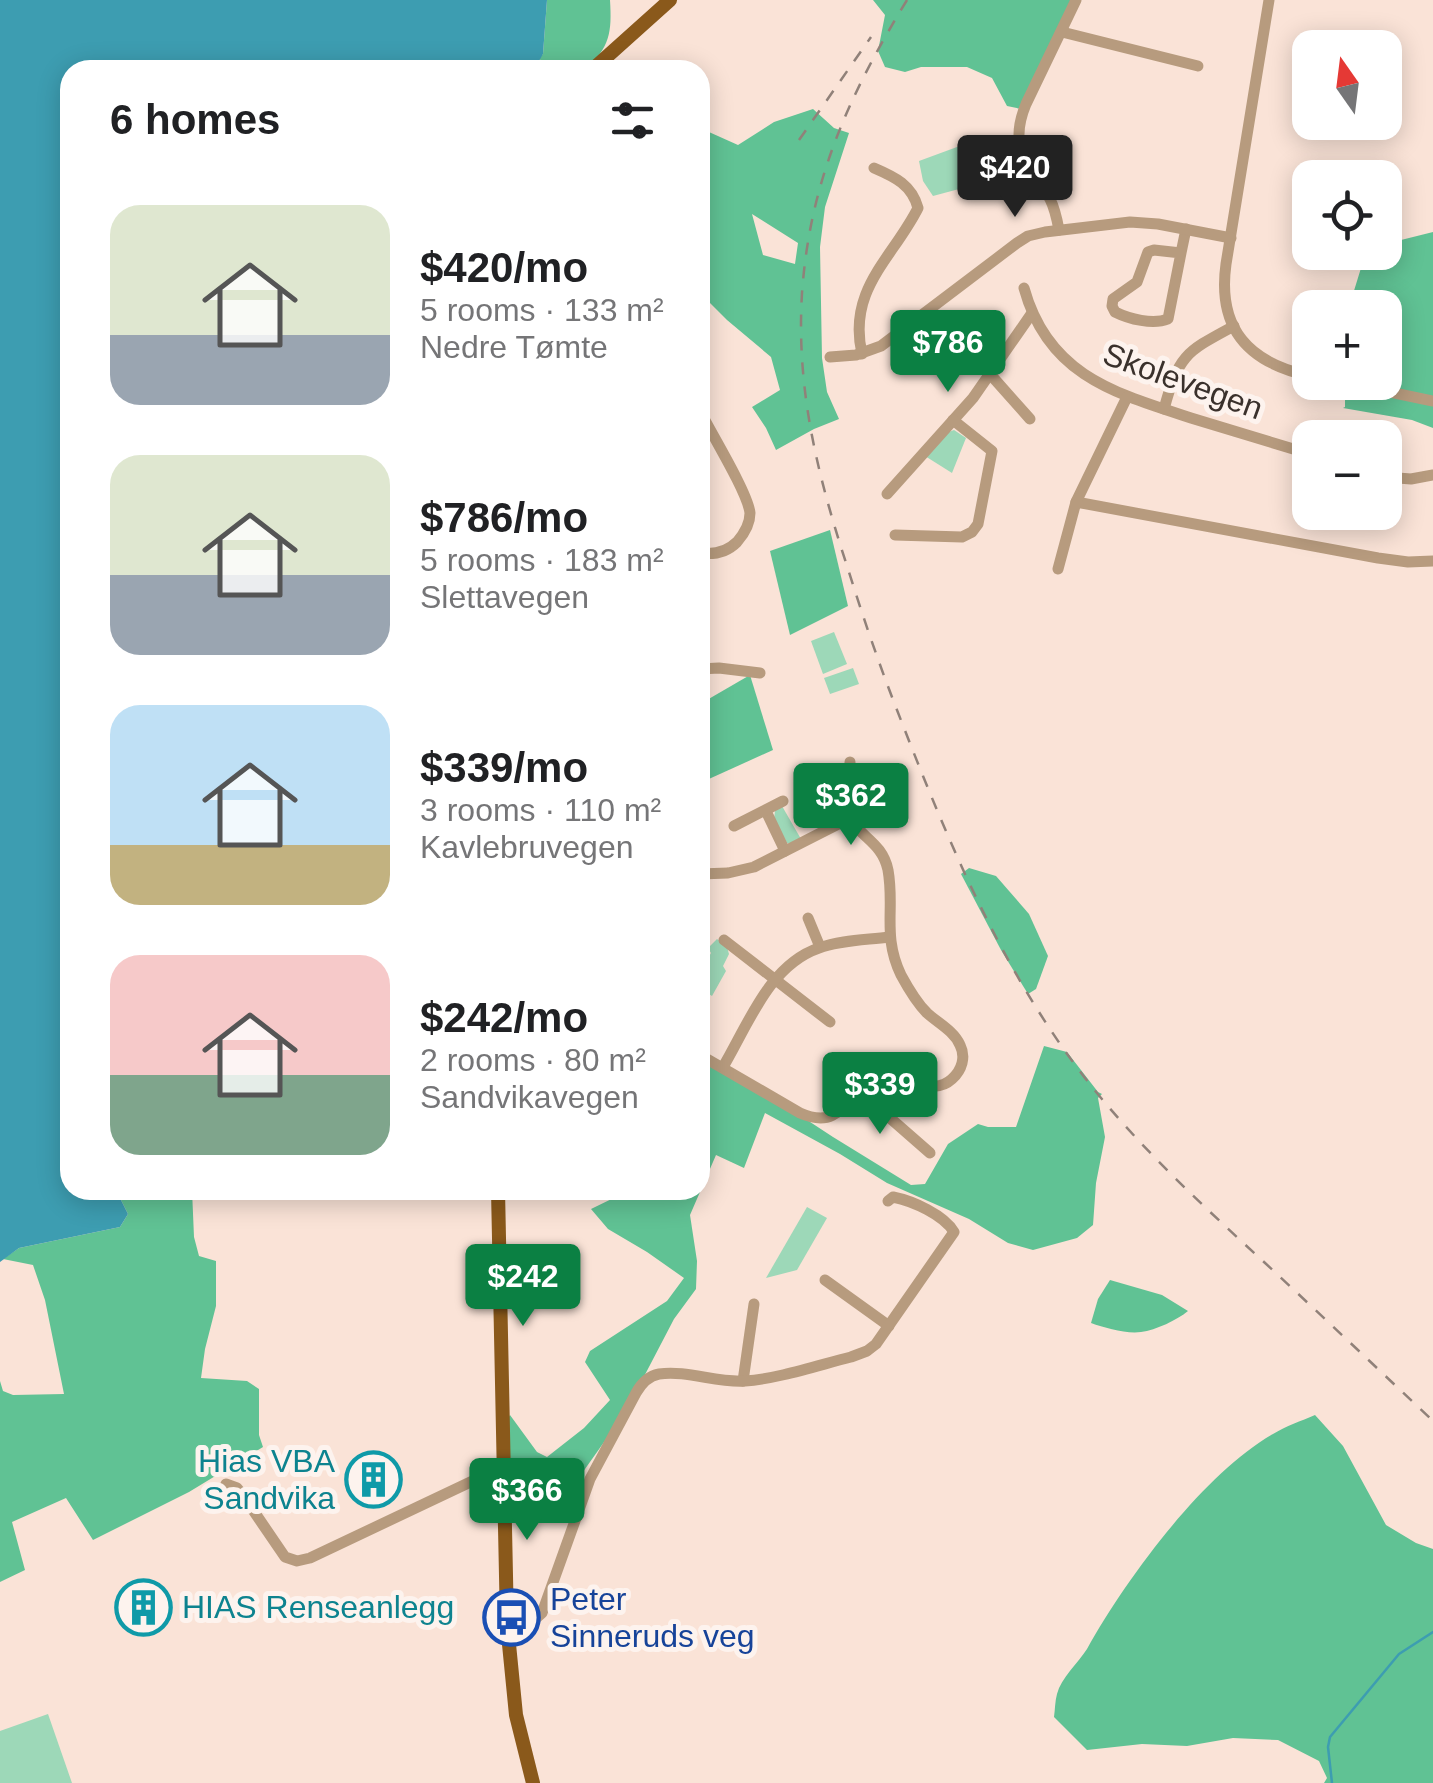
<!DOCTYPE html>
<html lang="en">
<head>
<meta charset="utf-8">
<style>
  body { margin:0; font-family:Helvetica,sans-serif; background:#f2f2f2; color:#202124; height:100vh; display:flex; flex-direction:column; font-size:38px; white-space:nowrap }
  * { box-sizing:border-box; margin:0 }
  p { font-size:32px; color:#757577 }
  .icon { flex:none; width:55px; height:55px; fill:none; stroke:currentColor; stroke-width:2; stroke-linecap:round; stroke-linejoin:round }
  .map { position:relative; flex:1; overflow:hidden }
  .details { position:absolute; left:60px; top:60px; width:650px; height:1140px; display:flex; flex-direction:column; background:#fff; border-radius:30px; box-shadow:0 5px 25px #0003 }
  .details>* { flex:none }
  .needle { width:65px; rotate:346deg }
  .controls { position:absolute; left:1292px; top:30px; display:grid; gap:20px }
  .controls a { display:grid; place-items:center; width:110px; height:110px; border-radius:20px; background:#fff; box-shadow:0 5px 25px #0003; font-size:50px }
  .price { position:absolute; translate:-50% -85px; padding:0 22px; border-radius:10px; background:#0b8043; color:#fff; font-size:32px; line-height:65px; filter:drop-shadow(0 2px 5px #0008) }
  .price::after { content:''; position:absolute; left:50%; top:60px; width:30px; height:22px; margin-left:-15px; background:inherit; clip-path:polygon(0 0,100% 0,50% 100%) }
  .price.active { background:#222; color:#fff }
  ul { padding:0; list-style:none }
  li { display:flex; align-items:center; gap:30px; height:250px; padding:0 50px }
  li span { display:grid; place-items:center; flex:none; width:280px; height:200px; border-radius:30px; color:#555 }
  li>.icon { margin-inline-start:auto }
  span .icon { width:120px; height:120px; fill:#fffc; stroke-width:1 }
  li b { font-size:42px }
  h2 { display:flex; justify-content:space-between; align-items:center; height:120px; padding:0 50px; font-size:42px }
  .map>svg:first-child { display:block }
</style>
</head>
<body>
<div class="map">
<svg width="1433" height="1783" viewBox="0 0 1433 1783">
  <rect width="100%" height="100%" fill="#fae3d7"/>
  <g fill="#9dd8b8">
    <path d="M976,140L985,182L933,196L923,181L919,161Z"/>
    <path d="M954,430L966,438L952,473L925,456L946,433Z"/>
    <path d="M834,632L847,664L823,674L811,641Z"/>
    <path d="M853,668L859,684L830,694L824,678Z"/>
    <path d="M782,806L801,839L792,844L787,843L774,819L775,811Z"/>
    <path d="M717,939L727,947L729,954L723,966L726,971L712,996C692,985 703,968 711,953L708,948Z"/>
    <path d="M807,1207L827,1218L797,1270L766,1278Z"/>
    <path d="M48,1714L72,1783H0V1731Z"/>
  </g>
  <g fill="#60c294" fill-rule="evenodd">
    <path d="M547,0H610C612,33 610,47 585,70H552L550,66L539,59L543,54Z"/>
    <path d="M873,0H1074L1026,110L1007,106L992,78L967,67H921L905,72L885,67L878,51L885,15Z"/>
    <path d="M813,109L834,128L849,133L825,207L820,247L822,358L827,392L839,419L814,429L776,450L766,428L752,407L780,390L771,357L727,320L700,293V193L702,187L700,185V128L738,145L774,122ZM752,214L798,243L795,264L763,255Z"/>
    <path d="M1433,232V428L1412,420L1343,408L1345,407V383L1385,382V308L1349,307L1361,268L1378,253L1385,252V247L1389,243Z"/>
    <path d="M830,530L848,606L790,635L770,551Z"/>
    <path d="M750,675L773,750L700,783V704Z"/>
    <path d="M969,868L996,876L1029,914L1048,956L1036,989L1028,994L1001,950L961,874Z"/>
    <path d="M1044,1046L1067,1052L1098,1092L1102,1094L1098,1098L1105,1137L1096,1183L1093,1225L1077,1238L1033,1250L1008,1243L969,1219L887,1183L840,1154L765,1113L744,1168L716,1155L690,1215L697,1261L696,1289L674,1319L626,1411L573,1486L574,1498L551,1503L509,1491L504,1425L510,1415L537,1452L547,1457L584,1428L610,1400L585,1362L590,1351L667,1301L684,1278L647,1252L608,1229L591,1209L630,1190H700V1050L833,1137L911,1185L925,1184L948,1144L978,1124L988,1127H1016Z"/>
    <path d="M116,1190H192L194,1237L199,1256L216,1261V1306L205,1349L201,1378L247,1381L259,1389V1435L263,1447L189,1492L93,1540L66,1498L12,1522L25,1570L0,1582V1381L3,1391L13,1395L64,1394L45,1300L33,1265L3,1259L19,1248L120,1227L128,1214Z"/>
    <path d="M1110,1280L1162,1295L1188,1311C1177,1320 1156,1330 1141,1332C1126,1334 1105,1328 1091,1323L1098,1299Z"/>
    <path d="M1315,1415L1343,1446L1386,1525L1416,1543L1433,1549V1783H1324L1327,1778L1319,1761L1278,1740L1233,1738L1187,1746L1142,1744L1087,1750L1054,1717C1055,1710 1055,1701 1057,1694C1061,1678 1078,1663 1087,1649C1126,1579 1203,1474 1273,1434C1286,1426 1301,1421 1315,1415Z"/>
  </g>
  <path fill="#3d9db1" d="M0,0H547L543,54L534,70H70V1190H116L128,1214L120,1227L19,1248L0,1262Z"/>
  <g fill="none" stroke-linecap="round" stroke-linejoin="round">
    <path stroke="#3d9db1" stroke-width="2.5" d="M1332,1783L1328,1747L1330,1737L1399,1654L1433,1632"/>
    <g stroke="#b79b7e" stroke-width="11">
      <path d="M1269,0L1226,264C1217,329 1249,363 1310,376"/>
      <path d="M1062,32L1198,66"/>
      <path d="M1059,230C1057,219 1055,209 1050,199C1030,163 1007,150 1026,104L1076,0"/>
      <path d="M1181,253L1168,319C1153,325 1129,319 1115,312L1112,306L1113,299L1137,282L1148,252L1154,250L1181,253L1186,229"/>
      <path d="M1024,288C1048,375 1114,393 1191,418C1231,430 1270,442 1310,454"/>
      <path d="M862,354C847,289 893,258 918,208C912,185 895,177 874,168"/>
      <path d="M830,357L856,355L881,346L1017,243L1028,236L1045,232L1130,222L1158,224L1231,238"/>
      <path d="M990,374L1030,419"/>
      <path d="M1342,382L1433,401"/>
      <path d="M1164,409C1179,354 1186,352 1234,326"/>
      <path d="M700,411C711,433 748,493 750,513C750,524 744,534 737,542C727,552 714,555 700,553"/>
      <path d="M1385,477L1411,479L1433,475"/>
      <path d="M887,494L973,398L1032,313"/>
      <path d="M1076,502L1378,558L1408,562L1433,561"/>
      <path d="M895,535L962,537L972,532L978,524L992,451L953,420"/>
      <path d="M1058,569L1076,502L1127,397"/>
      <path d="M700,669L719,668L760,673"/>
      <path d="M766,811L785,851"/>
      <path d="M734,826L783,801"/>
      <path d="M700,874L728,873L754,867L850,818"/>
      <path d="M808,918L820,947"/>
      <path d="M724,940L830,1022"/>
      <path d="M700,1055L800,1113C846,1133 845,1088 873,1075C900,1061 927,1102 952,1079C962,1070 966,1057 960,1045C954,1031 938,1023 927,1013C917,1003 908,988 901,975C882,935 895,909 888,870C882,841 858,837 849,815C842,801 850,778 850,762"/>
      <path d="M723,1067C748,1025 769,965 819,948C841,940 866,940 889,937"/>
      <path d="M858,1090L930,1153"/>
      <path d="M825,1280L889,1326"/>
      <path d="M743,1381L754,1304"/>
      <path d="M226,1484L237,1488L242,1494L285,1557L297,1561L310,1558L481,1477L504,1470"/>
      <path d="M507,1624L532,1622L542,1613L590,1479L636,1393C641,1384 648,1376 659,1374C687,1370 717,1383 745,1381C777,1379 819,1365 851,1357L867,1351L876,1344L954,1232C944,1215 913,1201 893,1197L888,1201"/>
    </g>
    <g stroke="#8a591b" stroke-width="14">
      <path d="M592,70L670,0"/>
      <path d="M498,1190L507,1624L516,1715L533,1783"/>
    </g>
    <g stroke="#908179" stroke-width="2.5" stroke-dasharray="12 12" stroke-linecap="butt">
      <path d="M907,0C849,95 810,180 802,293C796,391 818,477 848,569C863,617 879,664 897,710C947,839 1000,968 1085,1078C1138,1146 1201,1204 1264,1262C1321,1315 1377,1368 1433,1421"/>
      <path d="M799,140L871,37"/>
    </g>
  </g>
  <defs>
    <symbol id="building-ring" viewBox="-11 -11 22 22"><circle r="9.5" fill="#fdf3ee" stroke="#0f9aa8" stroke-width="1.5"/><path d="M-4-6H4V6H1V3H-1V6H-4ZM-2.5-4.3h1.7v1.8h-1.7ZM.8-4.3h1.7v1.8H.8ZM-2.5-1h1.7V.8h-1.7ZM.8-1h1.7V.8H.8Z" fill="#0f9aa8"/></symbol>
    <symbol id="bus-ring" viewBox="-11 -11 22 22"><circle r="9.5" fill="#fdf3ee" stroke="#1a4fb4" stroke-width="1.5"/><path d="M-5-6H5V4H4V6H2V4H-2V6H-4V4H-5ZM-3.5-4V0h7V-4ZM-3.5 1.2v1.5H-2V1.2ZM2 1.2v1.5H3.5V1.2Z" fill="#1a4fb4"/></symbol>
  </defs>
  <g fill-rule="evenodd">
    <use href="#building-ring" x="342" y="1448" width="63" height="63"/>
    <use href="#building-ring" x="112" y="1576" width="63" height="63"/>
    <use href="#bus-ring" x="480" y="1586" width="63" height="63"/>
  </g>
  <g text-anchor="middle" stroke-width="10" stroke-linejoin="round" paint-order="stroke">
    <g font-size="32" fill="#3a312c" stroke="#fdf3ee">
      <text transform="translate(1183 381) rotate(20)" y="11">Skolevegen</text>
    </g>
    <g font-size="32" fill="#0d838f" stroke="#fdf3ee" text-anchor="end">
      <text x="335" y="1472">Hias VBA<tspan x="335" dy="37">Sandvika</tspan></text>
      <text x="182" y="1618" text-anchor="start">HIAS Renseanlegg</text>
    </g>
    <g font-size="32" fill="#164399" stroke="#fdf3ee" text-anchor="start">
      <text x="550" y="1610">Peter<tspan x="550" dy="37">Sinneruds veg</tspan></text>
    </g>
  </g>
</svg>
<div class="controls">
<a><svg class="needle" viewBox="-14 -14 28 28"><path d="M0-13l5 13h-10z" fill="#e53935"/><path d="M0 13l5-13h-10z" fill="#757577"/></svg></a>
<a><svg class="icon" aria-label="locate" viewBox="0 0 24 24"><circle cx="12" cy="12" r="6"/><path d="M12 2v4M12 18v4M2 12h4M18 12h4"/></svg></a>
<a>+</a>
<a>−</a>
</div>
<b class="price active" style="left:1015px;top:220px">$420</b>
<b class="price" style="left:948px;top:395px">$786</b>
<b class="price" style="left:851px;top:848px">$362</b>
<b class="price" style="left:880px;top:1137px">$339</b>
<b class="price" style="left:523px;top:1329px">$242</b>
<b class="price" style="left:527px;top:1543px">$366</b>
<section class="details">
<h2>6 homes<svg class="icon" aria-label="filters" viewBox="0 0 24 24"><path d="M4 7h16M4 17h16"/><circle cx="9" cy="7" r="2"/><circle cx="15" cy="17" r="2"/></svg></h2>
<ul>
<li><span style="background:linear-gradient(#dfe7d0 65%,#9aa5b1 0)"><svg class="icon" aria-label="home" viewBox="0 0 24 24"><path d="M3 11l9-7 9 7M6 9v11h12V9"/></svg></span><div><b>$420/mo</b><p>5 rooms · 133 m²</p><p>Nedre Tømte</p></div></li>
<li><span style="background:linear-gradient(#dfe7d0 60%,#9aa5b1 0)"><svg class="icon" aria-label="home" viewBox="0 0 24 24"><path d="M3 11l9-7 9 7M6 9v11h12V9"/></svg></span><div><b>$786/mo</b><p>5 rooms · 183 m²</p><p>Slettavegen</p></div></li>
<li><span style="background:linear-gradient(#bfe0f5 70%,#c2b280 0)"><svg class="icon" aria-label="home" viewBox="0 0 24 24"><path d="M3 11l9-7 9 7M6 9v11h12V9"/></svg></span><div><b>$339/mo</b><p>3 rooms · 110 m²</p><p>Kavlebruvegen</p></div></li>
<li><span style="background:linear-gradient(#f6c9c9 60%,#7fa58c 0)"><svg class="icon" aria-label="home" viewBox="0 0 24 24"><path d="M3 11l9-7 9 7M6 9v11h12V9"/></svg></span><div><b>$242/mo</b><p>2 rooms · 80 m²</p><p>Sandvikavegen</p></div></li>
</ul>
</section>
</div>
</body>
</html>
